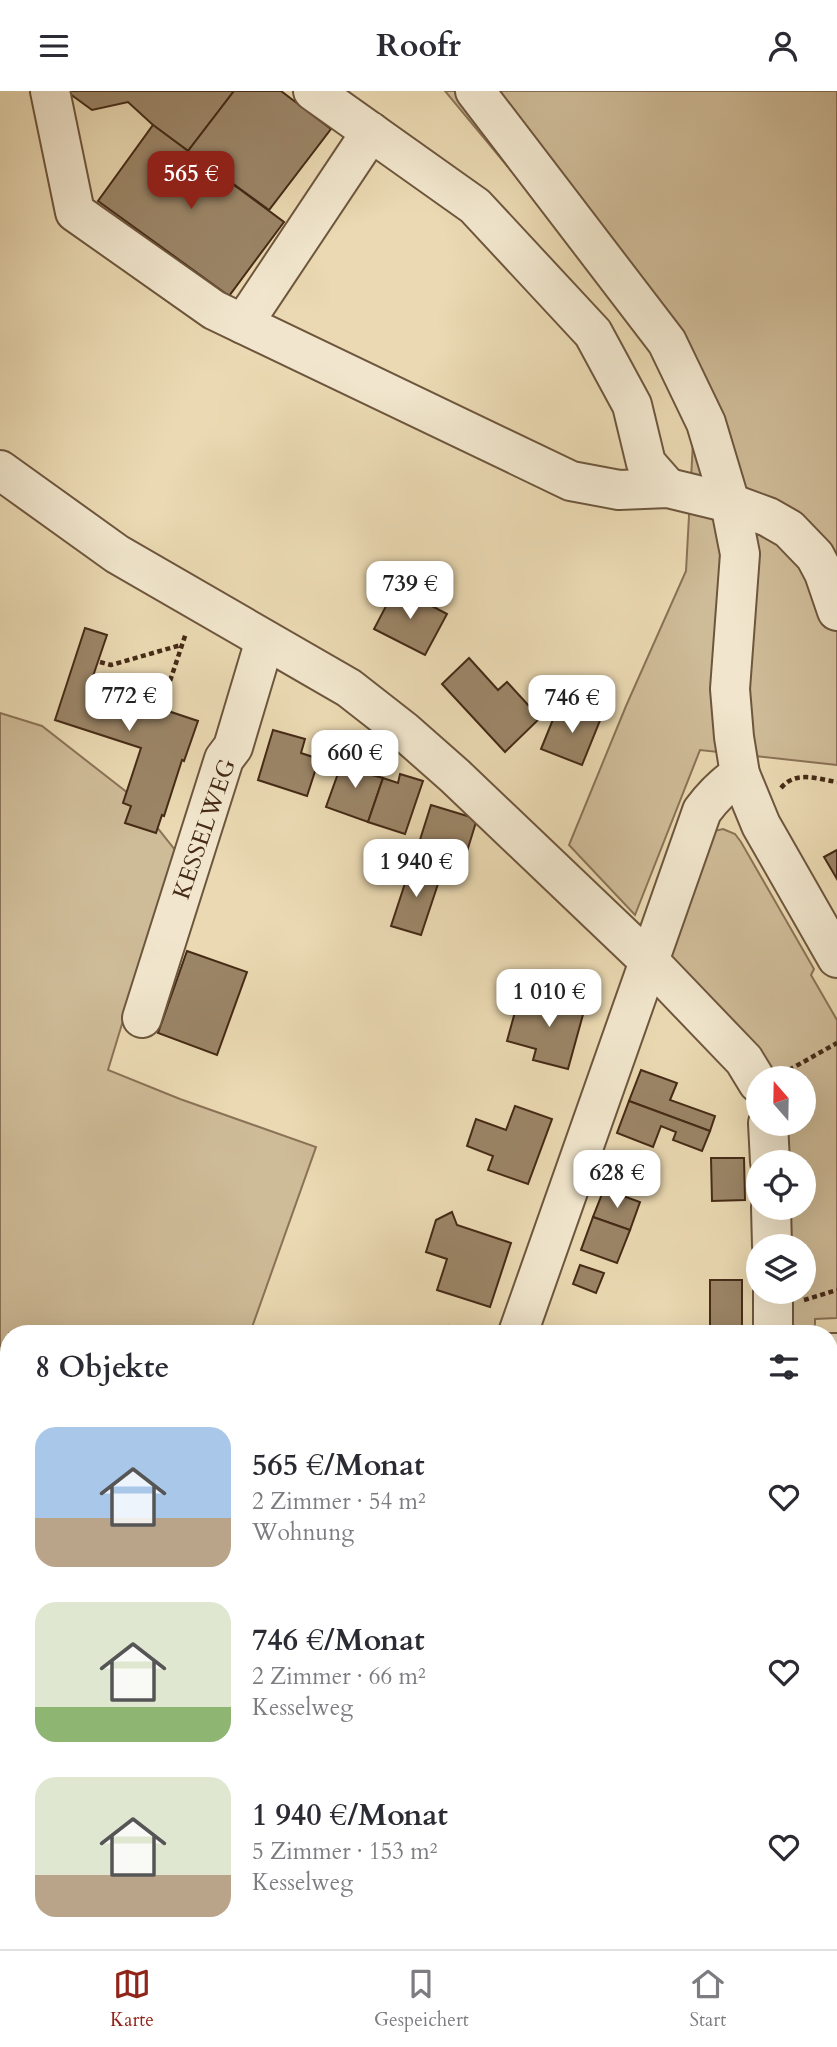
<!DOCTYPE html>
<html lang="de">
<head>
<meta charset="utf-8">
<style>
  body { margin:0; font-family:Cardo,serif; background:#f7f7f7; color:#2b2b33; height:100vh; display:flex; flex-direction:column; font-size:26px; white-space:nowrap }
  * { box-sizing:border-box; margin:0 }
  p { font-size:23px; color:#7c7c81 }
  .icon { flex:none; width:38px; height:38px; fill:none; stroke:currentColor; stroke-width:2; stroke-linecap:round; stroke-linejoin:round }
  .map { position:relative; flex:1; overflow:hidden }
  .details { position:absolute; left:0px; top:1234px; width:838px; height:625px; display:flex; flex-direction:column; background:#fff; border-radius:28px 28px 0 0; box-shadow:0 7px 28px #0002 }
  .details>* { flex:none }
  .needle { width:46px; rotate:340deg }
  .controls { position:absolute; left:746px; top:975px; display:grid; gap:14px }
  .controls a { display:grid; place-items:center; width:70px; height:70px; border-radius:50%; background:#fff; box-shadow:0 7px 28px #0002; font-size:35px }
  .price { position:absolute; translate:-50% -60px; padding:0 16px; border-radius:14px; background:#fff; color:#222; font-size:23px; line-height:46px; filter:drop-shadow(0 2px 4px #0008) }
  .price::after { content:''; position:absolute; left:50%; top:42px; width:21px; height:16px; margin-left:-10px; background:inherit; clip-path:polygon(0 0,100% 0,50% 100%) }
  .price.selected { background:#8f2418; color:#fff }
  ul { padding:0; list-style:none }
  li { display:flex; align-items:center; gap:21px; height:175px; padding:0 35px }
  li span { display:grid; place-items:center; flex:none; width:196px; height:140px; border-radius:21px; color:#555 }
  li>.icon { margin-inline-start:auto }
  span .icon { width:84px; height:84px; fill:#fffc; stroke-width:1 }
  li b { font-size:30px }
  h2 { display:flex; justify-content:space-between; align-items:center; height:84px; padding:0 35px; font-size:30px }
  header { display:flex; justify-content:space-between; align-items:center; height:91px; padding:0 35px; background:#fff; font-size:32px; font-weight:700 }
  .tabs { display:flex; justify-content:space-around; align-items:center; height:98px; border-top:2px solid #e1e1e2; background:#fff; font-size:19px; color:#7c7c81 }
  .tabs a { display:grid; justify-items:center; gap:4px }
  .tabs .selected { color:#8f2418 }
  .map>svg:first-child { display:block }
</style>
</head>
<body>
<header><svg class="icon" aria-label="menu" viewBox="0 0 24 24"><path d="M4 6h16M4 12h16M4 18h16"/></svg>Roofr<svg class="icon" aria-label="person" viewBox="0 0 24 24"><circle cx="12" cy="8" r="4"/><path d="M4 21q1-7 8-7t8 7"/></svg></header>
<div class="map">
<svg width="837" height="1858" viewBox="0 0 837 1858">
  <rect width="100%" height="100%" fill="#ead9b2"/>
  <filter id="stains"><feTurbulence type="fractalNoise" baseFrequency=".00286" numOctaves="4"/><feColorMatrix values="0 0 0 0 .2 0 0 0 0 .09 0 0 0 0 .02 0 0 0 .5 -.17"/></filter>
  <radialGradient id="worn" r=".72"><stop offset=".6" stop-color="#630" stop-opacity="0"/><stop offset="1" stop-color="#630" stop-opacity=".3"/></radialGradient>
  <g fill="#cebb97" stroke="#8a7256" stroke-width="2">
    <path d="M445,0H837V674L700,659L635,824L569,754L626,615L686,480L693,351L661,267L625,217Z"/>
    <path d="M0,622L42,635L133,706L175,759L108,979L180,1008L316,1056L250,1242H9V1337L0,1336Z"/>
    <path d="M723,738L735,743L741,751L814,878L811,884L837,929V1227L815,1228V1242H785L784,1201L803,1200V1155H783L782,1117L803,1116V1071H781L780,1033L803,1032V987H770L673,873L671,863L714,740Z"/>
    <path d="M0,1701L9,1703V1808L0,1805Z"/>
  </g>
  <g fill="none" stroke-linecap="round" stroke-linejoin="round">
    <g stroke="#b29e7d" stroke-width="52">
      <path d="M0,1758L9,1761"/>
      <path d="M297,1850L320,1858"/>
    </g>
  </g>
  <g fill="#9b8567" stroke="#452a16" stroke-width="2">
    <path d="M66,0H234L188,60L153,34L128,11L92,19Z"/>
    <path d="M234,0H281L331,38L269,119L188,60Z"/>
    <path d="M153,34L284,131L229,205L98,110Z"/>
    <path d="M396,496L447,523L425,564L374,538Z"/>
    <path d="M85,537L107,544L90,594L198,630L184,670L182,669L164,725L162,724L156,742L125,732L131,715L123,712L141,657L55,629Z"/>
    <path d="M469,567L498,599L507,591L540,627L505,661L442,593Z"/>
    <path d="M583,614L603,622L582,674L541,658L556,621L577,629Z"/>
    <path d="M273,639L305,648L301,662L319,668L307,705L258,689Z"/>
    <path d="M345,663L368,671L365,682L383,687L368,731L326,716Z"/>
    <path d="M400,683L423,690L405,743L368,731L383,687L398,692Z"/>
    <path d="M431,714L477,728L464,770L418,755Z"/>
    <path d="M837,759V788L824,766Z"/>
    <path d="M412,771L442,781L421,844L391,835Z"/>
    <path d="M187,860L247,881L217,964L158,942Z"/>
    <path d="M558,901L587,909L568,978L533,969L536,958L507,950L518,910L553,919Z"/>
    <path d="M641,979L677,992L670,1009L715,1025L710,1040L629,1010Z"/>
    <path d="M629,1010L710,1040L702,1060L673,1049L676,1041L661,1035L653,1056L617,1042Z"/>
    <path d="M515,1015L552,1028L528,1093L488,1079L493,1065L467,1055L476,1028L506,1039Z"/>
    <path d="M711,1067H744L745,1109L712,1110Z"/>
    <path d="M604,1098L640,1111L630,1139L593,1126Z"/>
    <path d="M452,1121L457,1134L511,1152L490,1216L437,1199L447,1168L426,1161L436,1129Z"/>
    <path d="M593,1126L630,1139L617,1172L581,1159Z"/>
    <path d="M580,1174L604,1182L596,1202L573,1193Z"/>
    <rect x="710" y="1189" width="32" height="53"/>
    <path d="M449,1235L470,1242H446Z"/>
    <path d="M835,1550L837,1551V1582H833Z"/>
    <path d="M0,1571L5,1590L0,1591Z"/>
    <path d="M833,1582H837V1618H830Z"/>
    <path d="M830,1640H837V1677L830,1676Z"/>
    <path d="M830,1676L837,1677V1710H830Z"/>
    <rect x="830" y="1723" width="7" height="43"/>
    <path d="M837,1788V1814H830V1789Z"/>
    <path d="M830,1814H837V1858H817V1850H830Z"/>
    <path d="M6,1820H9V1850H29L28,1857L3,1854Z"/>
    <path d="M674,1850H723V1855L675,1858Z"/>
  </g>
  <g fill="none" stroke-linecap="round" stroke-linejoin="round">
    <defs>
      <g id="minor">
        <path d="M50,0L75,121L214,219L571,390L619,399L668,397L730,412L768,426L789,438L815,465L824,482L837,520"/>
        <path d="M313,0L475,115L593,242L632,314L646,372L668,397"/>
        <path d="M475,0L667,251L706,332L730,412L740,463L730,598L734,646L740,683L761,734L837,867"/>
        <path d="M243,233L371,41"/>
        <path d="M0,379L117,463L349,597L404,640L455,685L649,870L744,969L758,992"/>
        <path d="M142,927L224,668L233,656L265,549"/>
        <path d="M768,1032L770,1071"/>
        <path d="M771,1116L772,1155"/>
        <path d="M773,1200V1242"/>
        <path d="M518,1242L702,720C713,705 724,694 740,683"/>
        <path d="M830,1262H837"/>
        <path d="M0,1383L9,1422"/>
        <path d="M111,1850L114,1858"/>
        <path d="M796,1850L798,1858"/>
      </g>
    </defs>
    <use href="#minor" stroke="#6e563d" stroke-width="42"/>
    <g stroke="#452a16" stroke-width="4.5" stroke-dasharray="5 3.5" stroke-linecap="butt">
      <path d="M100,571L111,574L181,554"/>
      <path d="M162,614L186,542"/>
      <path d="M781,697C796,679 817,688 837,691"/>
      <path d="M789,979L837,952"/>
      <path d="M804,1209L837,1199"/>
      <path d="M830,1442L837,1441"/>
      <path d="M404,1850L421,1858"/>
      <path d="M296,1858L299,1850"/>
    </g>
    <use href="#minor" stroke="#f1e6cd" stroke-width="38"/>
  </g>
  <g text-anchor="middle" stroke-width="6" stroke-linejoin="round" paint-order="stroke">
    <g font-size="24" fill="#452a16" stroke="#f1e6cd">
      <text transform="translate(204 738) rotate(-71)" y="8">KESSELWEG</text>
    </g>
  </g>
  <rect width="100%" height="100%" filter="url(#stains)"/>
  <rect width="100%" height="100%" fill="url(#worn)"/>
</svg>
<div class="controls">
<a><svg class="needle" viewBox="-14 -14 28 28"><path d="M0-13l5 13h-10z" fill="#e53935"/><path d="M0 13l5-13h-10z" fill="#7c7c81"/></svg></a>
<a><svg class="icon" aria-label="locate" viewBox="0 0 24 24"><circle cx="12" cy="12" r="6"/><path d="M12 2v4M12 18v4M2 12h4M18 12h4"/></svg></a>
<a><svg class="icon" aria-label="layers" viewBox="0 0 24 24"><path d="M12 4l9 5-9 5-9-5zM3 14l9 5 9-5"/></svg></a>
</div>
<b class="price selected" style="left:191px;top:120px">565 €</b>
<b class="price" style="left:410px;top:530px">739 €</b>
<b class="price" style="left:129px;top:642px">772 €</b>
<b class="price" style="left:572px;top:644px">746 €</b>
<b class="price" style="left:355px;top:699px">660 €</b>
<b class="price" style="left:416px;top:808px">1 940 €</b>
<b class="price" style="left:549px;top:938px">1 010 €</b>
<b class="price" style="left:617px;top:1119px">628 €</b>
<section class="details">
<h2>8 Objekte<svg class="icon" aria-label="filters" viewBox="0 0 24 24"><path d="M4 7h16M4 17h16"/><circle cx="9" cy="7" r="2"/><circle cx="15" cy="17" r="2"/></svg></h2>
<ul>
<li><span style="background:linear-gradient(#a9c7e8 65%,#b9a48a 0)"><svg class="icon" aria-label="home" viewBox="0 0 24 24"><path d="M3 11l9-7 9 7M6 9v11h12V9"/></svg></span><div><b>565 €/Monat</b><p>2 Zimmer · 54 m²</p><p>Wohnung</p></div><svg class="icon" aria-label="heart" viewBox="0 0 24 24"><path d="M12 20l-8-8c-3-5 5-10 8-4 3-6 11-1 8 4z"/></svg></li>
<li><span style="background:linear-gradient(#dfe7d0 75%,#8fb573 0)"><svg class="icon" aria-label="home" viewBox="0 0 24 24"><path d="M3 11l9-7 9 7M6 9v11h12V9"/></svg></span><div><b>746 €/Monat</b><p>2 Zimmer · 66 m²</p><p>Kesselweg</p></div><svg class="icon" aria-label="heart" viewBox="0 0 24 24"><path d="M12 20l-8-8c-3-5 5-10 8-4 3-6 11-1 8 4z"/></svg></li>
<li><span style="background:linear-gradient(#dfe7d0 70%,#b9a48a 0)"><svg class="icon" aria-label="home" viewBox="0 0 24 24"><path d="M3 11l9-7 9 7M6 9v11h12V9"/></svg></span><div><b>1 940 €/Monat</b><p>5 Zimmer · 153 m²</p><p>Kesselweg</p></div><svg class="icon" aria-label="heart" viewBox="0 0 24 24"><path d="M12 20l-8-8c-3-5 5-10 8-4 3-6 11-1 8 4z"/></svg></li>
</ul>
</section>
</div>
<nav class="tabs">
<a class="selected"><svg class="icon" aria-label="map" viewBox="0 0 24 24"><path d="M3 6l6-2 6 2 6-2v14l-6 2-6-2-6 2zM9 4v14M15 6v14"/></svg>Karte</a>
<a><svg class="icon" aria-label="saved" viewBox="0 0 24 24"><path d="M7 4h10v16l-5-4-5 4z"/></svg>Gespeichert</a>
<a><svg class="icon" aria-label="home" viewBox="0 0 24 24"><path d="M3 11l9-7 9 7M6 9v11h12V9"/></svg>Start</a>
</nav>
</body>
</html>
